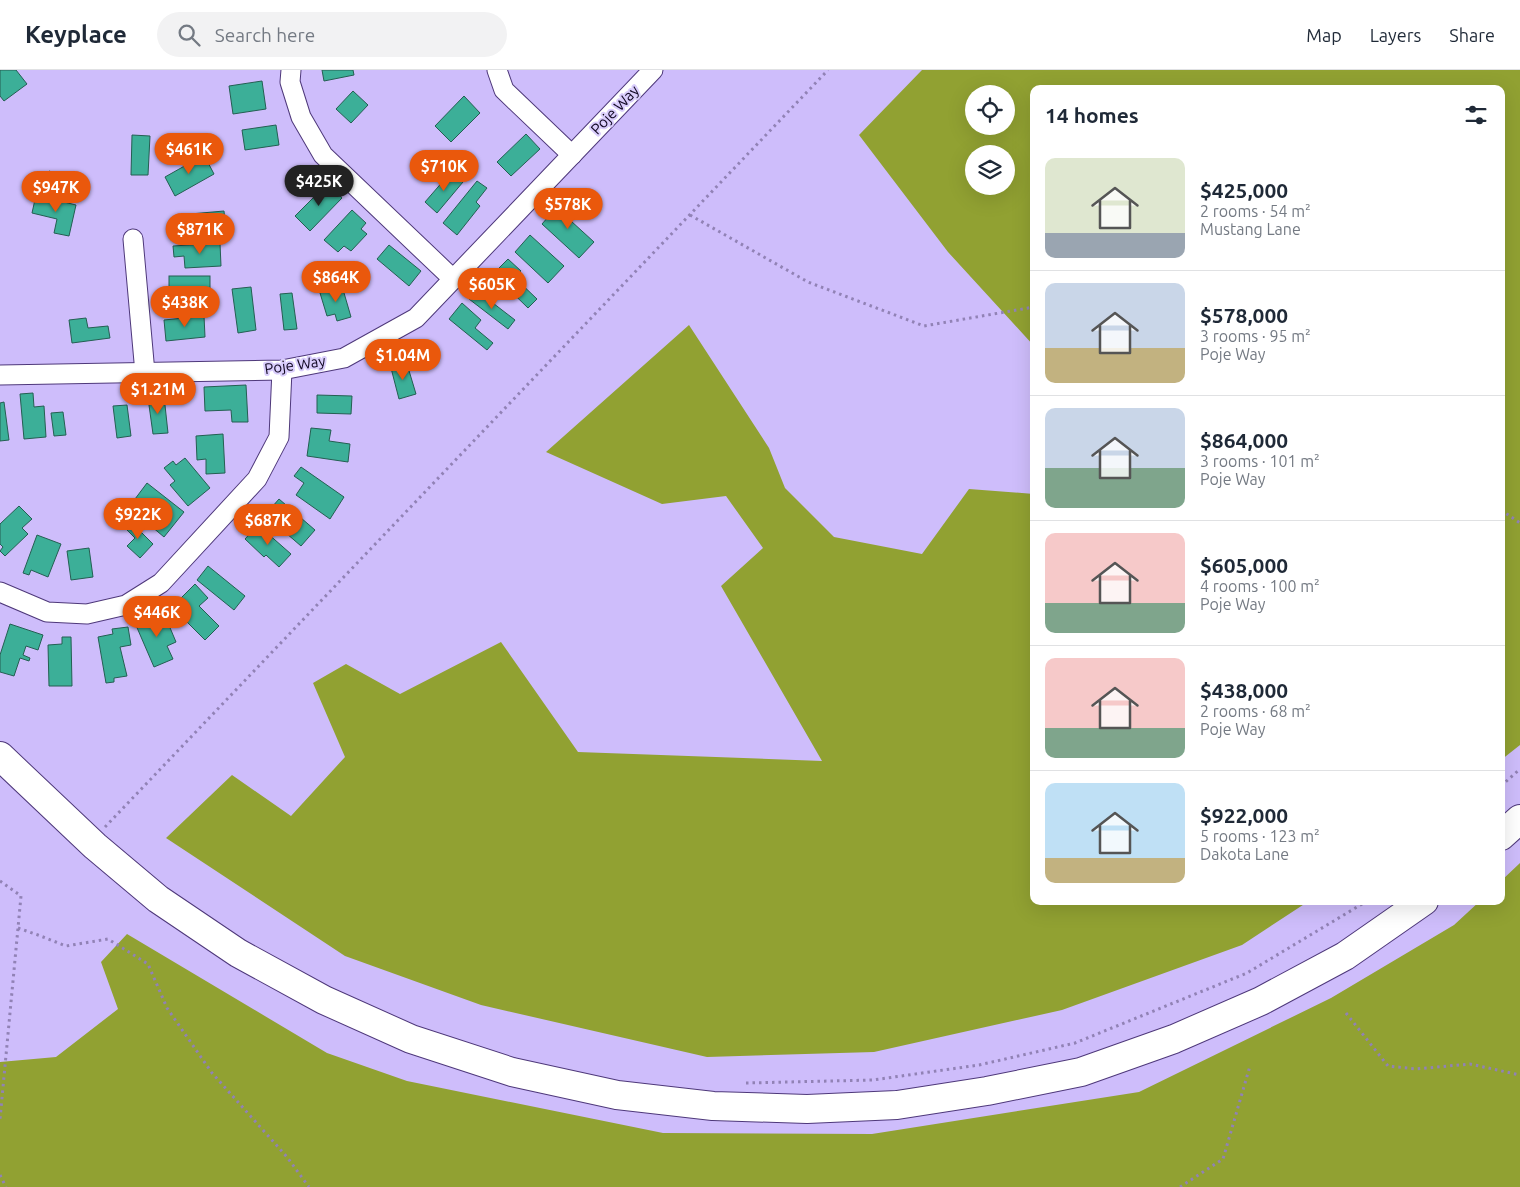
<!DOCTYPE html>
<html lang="en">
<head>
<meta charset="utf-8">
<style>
  body { margin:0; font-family:Ubuntu,sans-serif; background:#f2f2f3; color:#1f2937; height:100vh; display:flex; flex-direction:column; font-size:19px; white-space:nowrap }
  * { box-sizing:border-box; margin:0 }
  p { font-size:16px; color:#747a83 }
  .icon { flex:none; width:28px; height:28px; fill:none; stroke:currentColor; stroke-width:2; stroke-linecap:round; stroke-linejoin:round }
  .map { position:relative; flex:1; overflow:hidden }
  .drawer { position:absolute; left:1030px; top:15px; width:475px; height:820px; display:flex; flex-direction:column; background:#fff; border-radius:10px; box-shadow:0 5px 20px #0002 }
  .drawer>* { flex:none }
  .controls { position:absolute; left:965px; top:15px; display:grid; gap:10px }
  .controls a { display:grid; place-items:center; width:50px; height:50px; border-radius:50%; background:#fff; box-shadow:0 5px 20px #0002; font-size:25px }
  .price { position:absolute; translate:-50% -42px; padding:0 11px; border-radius:18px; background:#ea580c; color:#fff; font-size:16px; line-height:32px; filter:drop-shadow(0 1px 2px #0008) }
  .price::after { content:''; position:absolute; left:50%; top:30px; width:15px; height:11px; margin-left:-8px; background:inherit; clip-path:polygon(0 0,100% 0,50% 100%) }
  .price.active { background:#222; color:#fff }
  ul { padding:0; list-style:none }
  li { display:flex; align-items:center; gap:15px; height:125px; padding:0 15px }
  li+li { border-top:1px solid #e0e1e3 }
  li span { display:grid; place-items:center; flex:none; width:140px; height:100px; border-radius:10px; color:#555 }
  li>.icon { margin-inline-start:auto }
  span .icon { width:60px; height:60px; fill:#fffc; stroke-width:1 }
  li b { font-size:21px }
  h2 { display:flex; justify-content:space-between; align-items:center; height:60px; padding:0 15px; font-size:21px }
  header { display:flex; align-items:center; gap:30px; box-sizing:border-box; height:70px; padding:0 25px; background:#fff; border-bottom:1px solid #e0e1e3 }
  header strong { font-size:24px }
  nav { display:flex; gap:28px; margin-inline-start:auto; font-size:18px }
  .search { width:350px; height:45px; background:#f2f2f3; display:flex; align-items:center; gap:12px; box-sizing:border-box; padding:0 18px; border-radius:28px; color:#747a83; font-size:19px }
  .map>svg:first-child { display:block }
</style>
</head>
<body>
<header>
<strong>Keyplace</strong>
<div class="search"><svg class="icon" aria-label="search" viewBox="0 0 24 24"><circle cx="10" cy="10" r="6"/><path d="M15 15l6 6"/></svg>Search here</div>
<nav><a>Map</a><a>Layers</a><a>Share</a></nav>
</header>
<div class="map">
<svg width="1520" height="1117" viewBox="0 0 1520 1117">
  <rect width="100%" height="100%" fill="#cebdfb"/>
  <g fill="#91a132" fill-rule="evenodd">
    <path d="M922,0H1520V675L1501,690V19H1034V276L948,182L859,65ZM974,24H1006V56H974ZM974,84H1006V116H974Z"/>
    <path d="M689,255L769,378L785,418L834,467L922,484L969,419L1034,424V831H1309L1242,875L1062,940L874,982L707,987L481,935L345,886L166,768L232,705L291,746L345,687L313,613L346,594L400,624L501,572L578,682L822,691L721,516L763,478L726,426L662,434L546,382Z"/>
    <path d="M1520,793V1117H0V992L56,987L118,939L101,892L127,864L327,983L407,1011L663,1063L872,1064L1139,1022L1331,928L1454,855L1480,831H1501V811Z"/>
  </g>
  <g fill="#3caf98" stroke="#245f52">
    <path d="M0,0H16L27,14L4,31L0,26Z"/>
    <path d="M322,0H353L354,5L324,11Z"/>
    <path d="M262,11L266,39L233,44L229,16Z"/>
    <path d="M353,21L368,35L351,53L336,39Z"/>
    <path d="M464,26L480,43L451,72L435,56Z"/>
    <path d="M276,55L279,75L245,80L242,60Z"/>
    <path d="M526,64L540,79L511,106L497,92Z"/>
    <path d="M132,65L150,66L148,105H131Z"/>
    <path d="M204,85L214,104L175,126L165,107Z"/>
    <path d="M49,101L65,106L60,121L44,115Z"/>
    <path d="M451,102L463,112L437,143L425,132Z"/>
    <path d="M477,111L487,118L476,132L480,136L457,165L443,153Z"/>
    <path d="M328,113L342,128L310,161L295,146Z"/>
    <path d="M36,125L76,135L69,166L54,163L57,149L32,143Z"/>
    <path d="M562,131L577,144L571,151L594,172L579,188L542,154Z"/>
    <path d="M352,140L366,153L361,159L367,164L351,181L344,176L338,182L324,170Z"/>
    <path d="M224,141L226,163L180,167L179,145Z"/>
    <path d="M530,165L564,196L548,213L515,182Z"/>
    <path d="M220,173L221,196L185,198L184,186L174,187L173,176Z"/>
    <path d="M389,175L421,201L409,216L377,189Z"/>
    <path d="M508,189L521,201L514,207L537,229L528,238L493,204Z"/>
    <rect x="169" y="206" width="41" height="23"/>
    <path d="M342,216L351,247L337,251L335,244L327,246L320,223Z"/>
    <path d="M251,217L256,260L238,263L232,219Z"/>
    <path d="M476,220L515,250L508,259L469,229Z"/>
    <path d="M292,223L297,259L284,260L280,224Z"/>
    <path d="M462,233L481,250L475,258L493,273L487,280L449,249Z"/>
    <path d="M204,246L205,267L166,271L164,250Z"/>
    <path d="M86,248L88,258L108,256L110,268L72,273L69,250Z"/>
    <path d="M407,294L416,324L399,329L391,298Z"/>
    <path d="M246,315L248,352H232L231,340L205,341L204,317Z"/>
    <path d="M33,323L34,337L44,336L46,367L24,369L20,324Z"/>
    <path d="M317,325L352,326L351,344L317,343Z"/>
    <path d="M164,326L168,363L153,364L148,328Z"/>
    <path d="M4,332L9,370L0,371V333Z"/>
    <path d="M127,335L131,366L117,368L113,336Z"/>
    <path d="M63,342L66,365L54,366L51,343Z"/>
    <path d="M311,358L331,360L329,371L350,374L348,392L307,386Z"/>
    <path d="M223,364L225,403L206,404V389L197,390L196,366Z"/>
    <path d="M185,388L210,418L188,436L170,415L175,411L164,398L173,391L176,395Z"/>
    <path d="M301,397L344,427L330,449L296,425L304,413L294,406Z"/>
    <path d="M147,413L184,442L164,467L151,456L158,447L135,429Z"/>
    <path d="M279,429L315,460L301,476L265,445Z"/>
    <path d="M19,436L32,449L22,458L28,464L5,486L0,481L3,477L0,474V454Z"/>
    <path d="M129,450L153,474L140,488L127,476L135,468L123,456Z"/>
    <path d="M258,455L291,484L279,497L266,485L264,487L245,469Z"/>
    <path d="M37,465L61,474L48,507L31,500L29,505L23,503Z"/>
    <path d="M89,478L93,507L71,510L67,481Z"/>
    <path d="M208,496L245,526L234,540L197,510Z"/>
    <path d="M195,514L208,528L199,536L219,556L205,570L172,537Z"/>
    <path d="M163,541L176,572L167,576L173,589L154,597L135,553Z"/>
    <path d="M10,554L43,565L38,580L26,576L23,585L30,588L29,591L20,588L14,606L0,602V585Z"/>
    <path d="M128,557L131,575L120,577L127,606L114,608V612L106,613L98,567L113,564L112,559Z"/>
    <path d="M62,567H71L72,616H49L48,575L62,574Z"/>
  </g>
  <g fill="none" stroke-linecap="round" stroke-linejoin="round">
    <defs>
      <g id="minor">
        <path d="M291,0L290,12L301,47L323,85L453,209"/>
        <path d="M497,0L504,20L572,85"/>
        <path d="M133,169L145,303"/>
        <path d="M0,305L282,300L344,288L416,248L653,0"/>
        <path d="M0,522L47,542L87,544L126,535L161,513L257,409L279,367L282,300"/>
      </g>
      <g id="secondary">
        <path d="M0,686L95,776L158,829L238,883L324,930L411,969L512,1002L617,1025L713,1036L807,1039L897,1035L987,1021L1081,1002L1174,969L1261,931L1345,886L1424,831"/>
        <path d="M1501,766L1520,749"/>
      </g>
    </defs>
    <use href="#minor" stroke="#4e387a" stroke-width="21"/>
    <use href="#secondary" stroke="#4e387a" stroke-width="30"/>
    <g stroke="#9182b5" stroke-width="3" stroke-dasharray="2.5 4" stroke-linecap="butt">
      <path d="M690,145L808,212L924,256L1034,237"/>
      <path d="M1501,440L1520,453"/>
      <path d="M1501,716L1520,699"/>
      <path d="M105,757L828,0"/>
      <path d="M0,811L21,826L0,1049"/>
      <path d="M18,858L38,865L66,876L108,869L148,894L167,938L212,1003L287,1087L309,1117"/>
      <path d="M1346,943L1388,996L1416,999L1470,994L1520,1005"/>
      <path d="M746,1013L873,1010L979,995L1075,973L1247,903L1367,831"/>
      <path d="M0,1105L6,1117"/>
      <path d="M1180,1117L1223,1089L1250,996"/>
    </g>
    <use href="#minor" stroke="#fff" stroke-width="19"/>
    <use href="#secondary" stroke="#fff" stroke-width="28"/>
  </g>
  <g text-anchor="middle" stroke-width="4" stroke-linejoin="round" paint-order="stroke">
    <g font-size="15" fill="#100721" stroke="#d9cdfc">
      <text transform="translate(615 40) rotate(-46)" y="5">Poje Way</text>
      <text transform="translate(295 295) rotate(-8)" y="5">Poje Way</text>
    </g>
  </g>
</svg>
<div class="controls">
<a><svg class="icon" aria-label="locate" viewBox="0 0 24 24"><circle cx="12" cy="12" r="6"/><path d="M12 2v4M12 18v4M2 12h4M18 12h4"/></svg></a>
<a><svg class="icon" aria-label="layers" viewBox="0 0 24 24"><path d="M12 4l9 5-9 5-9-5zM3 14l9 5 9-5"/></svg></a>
</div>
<b class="price" style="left:189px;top:105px">$461K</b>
<b class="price" style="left:444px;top:122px">$710K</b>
<b class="price active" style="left:319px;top:137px">$425K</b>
<b class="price" style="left:56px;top:143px">$947K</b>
<b class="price" style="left:568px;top:160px">$578K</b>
<b class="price" style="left:200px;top:185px">$871K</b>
<b class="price" style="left:336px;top:233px">$864K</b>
<b class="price" style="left:492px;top:240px">$605K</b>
<b class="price" style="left:185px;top:258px">$438K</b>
<b class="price" style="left:403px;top:311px">$1.04M</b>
<b class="price" style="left:158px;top:345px">$1.21M</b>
<b class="price" style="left:138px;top:470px">$922K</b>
<b class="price" style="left:268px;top:476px">$687K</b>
<b class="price" style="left:157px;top:568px">$446K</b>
<section class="drawer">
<h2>14 homes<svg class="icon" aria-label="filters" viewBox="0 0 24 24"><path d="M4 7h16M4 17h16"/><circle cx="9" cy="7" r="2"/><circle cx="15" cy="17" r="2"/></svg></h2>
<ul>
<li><span style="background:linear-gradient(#dfe7d0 75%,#9aa5b1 0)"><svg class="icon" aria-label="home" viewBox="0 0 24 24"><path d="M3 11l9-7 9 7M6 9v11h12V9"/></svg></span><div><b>$425,000</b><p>2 rooms · 54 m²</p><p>Mustang Lane</p></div></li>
<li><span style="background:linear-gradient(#c9d6e8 65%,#c2b280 0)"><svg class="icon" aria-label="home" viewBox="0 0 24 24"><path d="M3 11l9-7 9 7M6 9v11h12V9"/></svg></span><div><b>$578,000</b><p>3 rooms · 95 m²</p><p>Poje Way</p></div></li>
<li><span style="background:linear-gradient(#c9d6e8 60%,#7fa58c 0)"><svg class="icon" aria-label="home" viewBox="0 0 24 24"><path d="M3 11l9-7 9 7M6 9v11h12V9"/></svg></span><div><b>$864,000</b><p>3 rooms · 101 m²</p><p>Poje Way</p></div></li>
<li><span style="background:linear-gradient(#f6c9c9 70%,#7fa58c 0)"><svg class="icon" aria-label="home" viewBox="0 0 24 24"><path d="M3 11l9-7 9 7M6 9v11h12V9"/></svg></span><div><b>$605,000</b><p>4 rooms · 100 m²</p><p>Poje Way</p></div></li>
<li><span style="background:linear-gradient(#f6c9c9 70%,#7fa58c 0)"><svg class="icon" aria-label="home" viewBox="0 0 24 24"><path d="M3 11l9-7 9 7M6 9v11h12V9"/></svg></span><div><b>$438,000</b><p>2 rooms · 68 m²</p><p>Poje Way</p></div></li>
<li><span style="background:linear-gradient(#bfe0f5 75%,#c2b280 0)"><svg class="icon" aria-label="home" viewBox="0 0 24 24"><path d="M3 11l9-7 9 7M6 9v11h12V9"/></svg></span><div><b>$922,000</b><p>5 rooms · 123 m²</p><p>Dakota Lane</p></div></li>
</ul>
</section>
</div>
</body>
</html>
